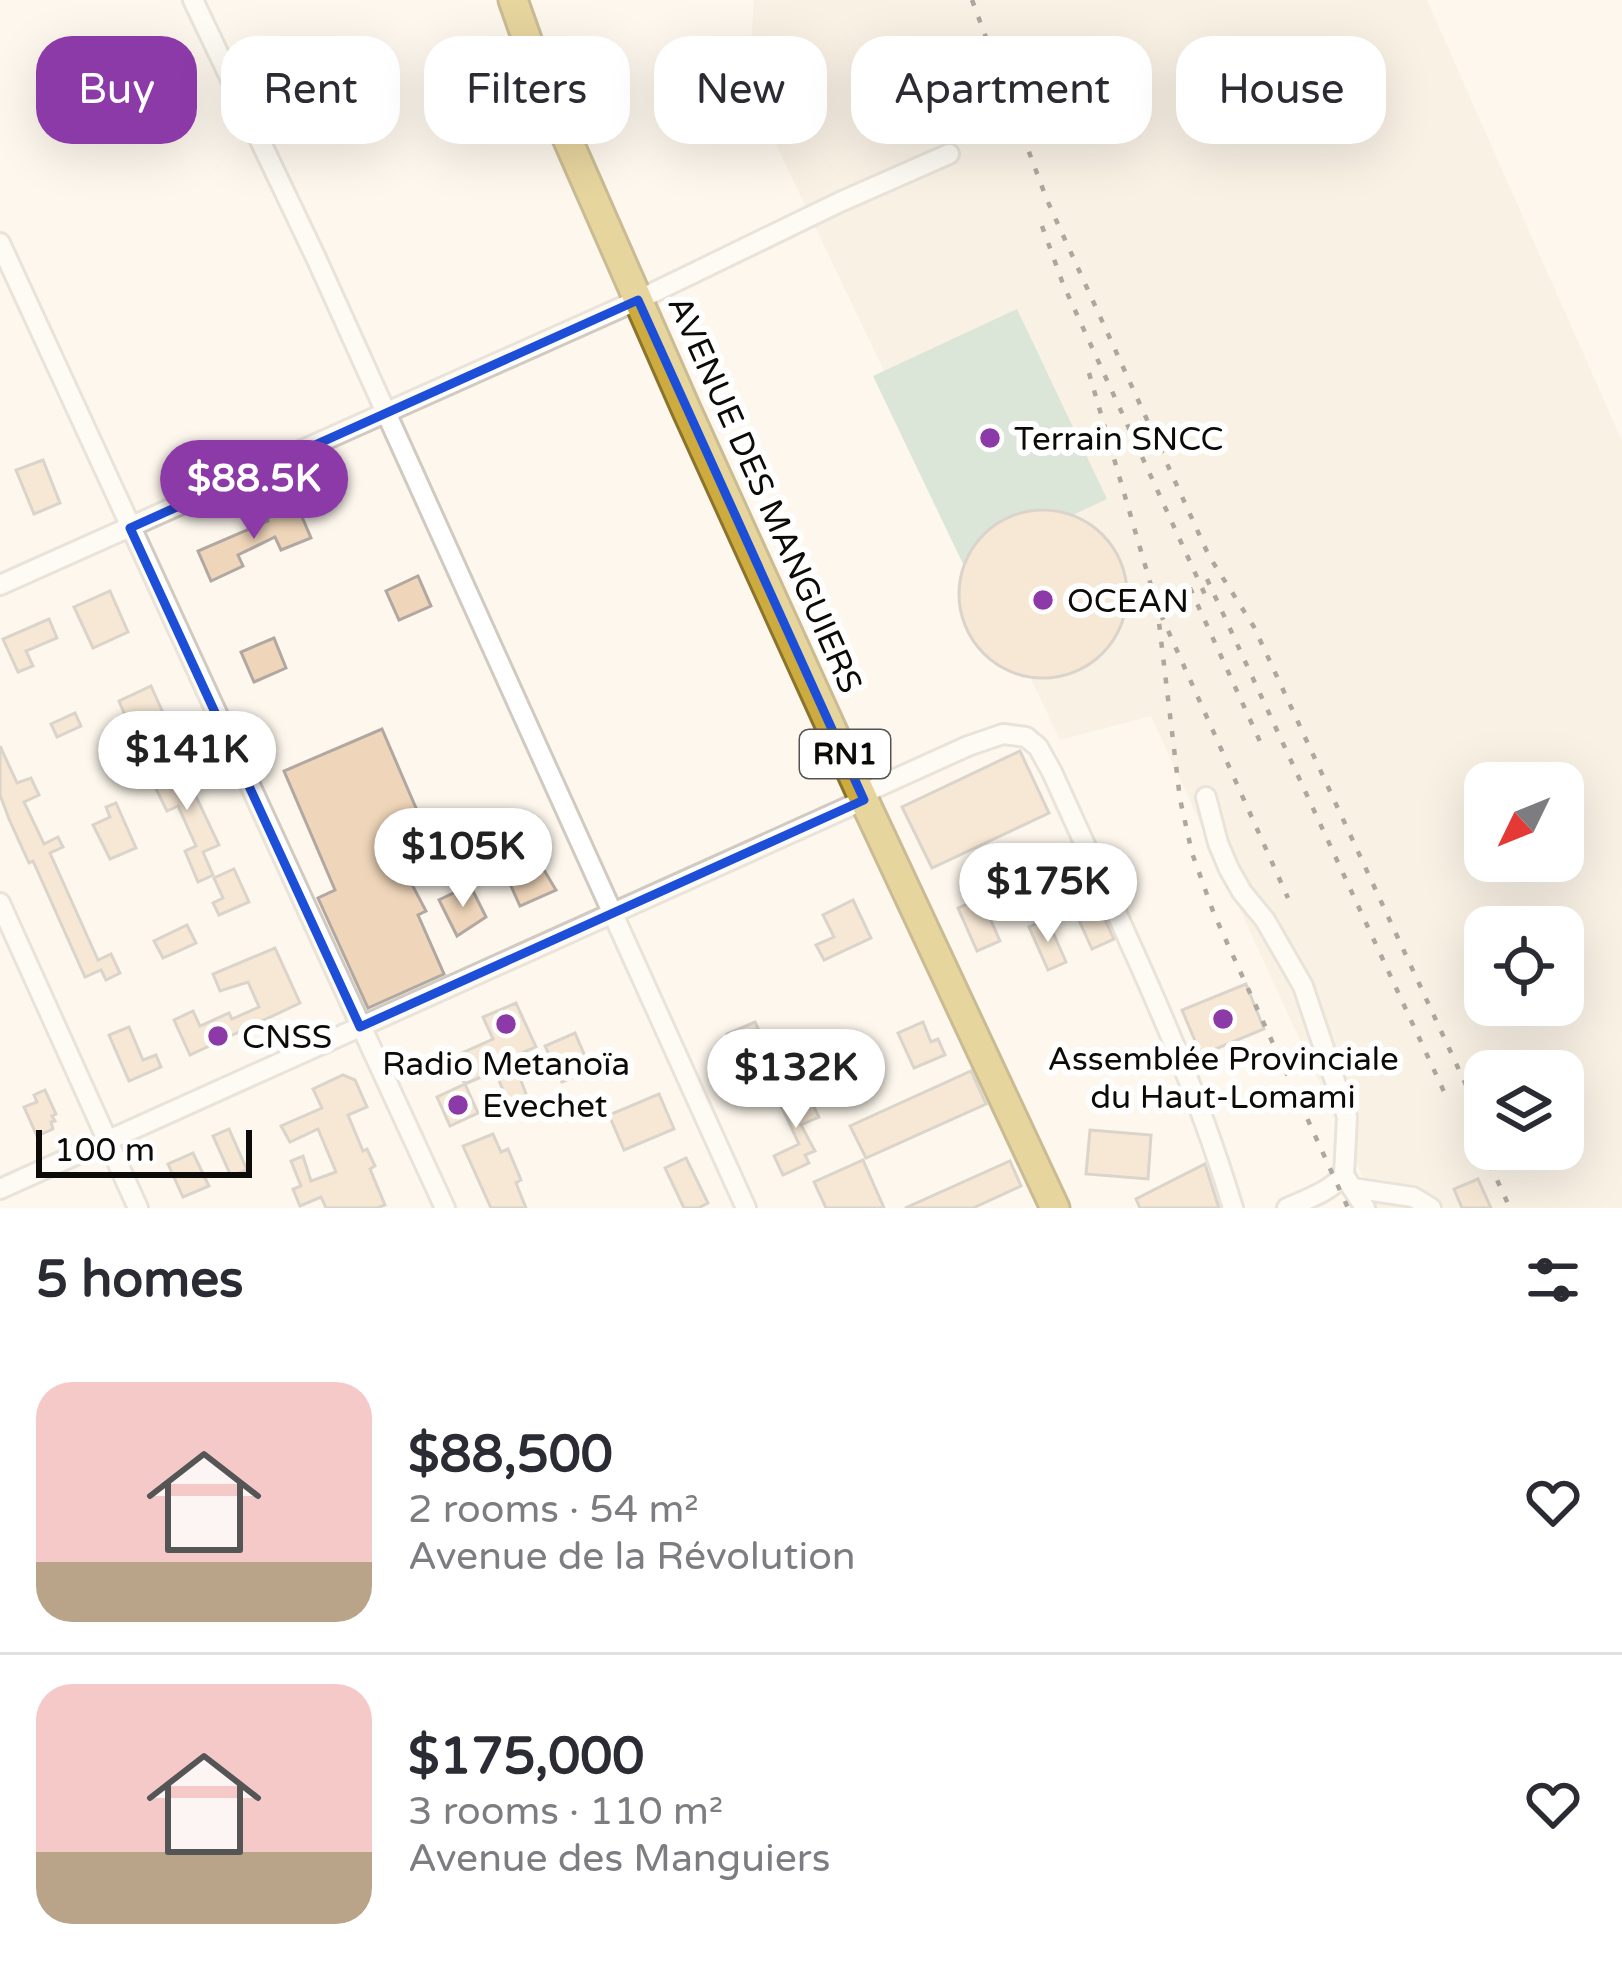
<!DOCTYPE html>
<html lang="en">
<head>
<meta charset="utf-8">
<style>
  body { margin:0; font-family:"Varela Round",sans-serif; background:#f2f2f3; color:#2b2b33; height:100vh; display:flex; flex-direction:column; font-size:45px; white-space:nowrap }
  * { box-sizing:border-box; margin:0 }
  p { font-size:39px; color:#7c7c81 }
  .icon { flex:none; width:66px; height:66px; fill:none; stroke:currentColor; stroke-width:2; stroke-linecap:round; stroke-linejoin:round }
  .map { position:relative; height:1208px; overflow:hidden }
  .panel { display:flex; flex-direction:column; background:#fff; flex:1 }
  .panel>* { flex:none }
  .guide { position:absolute; left:36px; top:36px; width:1551px; height:108px; display:flex; gap:24px }
  .needle { width:78px; rotate:227deg }
  .tools { position:absolute; left:1464px; top:762px; display:grid; gap:24px }
  .tools a { display:grid; place-items:center; width:120px; height:120px; border-radius:24px; background:#fff; box-shadow:0 12px 48px #0002; font-size:60px }
  .scale { position:absolute; left:36px; bottom:30px; width:216px; box-sizing:border-box; padding-left:12px; border:6px solid #0d0b08; border-top:0; font-size:33px; line-height:42px; white-space:nowrap; color:#0d0b08; -webkit-text-stroke:9px #fff; paint-order:stroke }
  .price { position:absolute; translate:-50% -102px; padding:0 27px; border-radius:42px; background:#fff; color:#222; font-size:39px; line-height:78px; filter:drop-shadow(0 3px 6px #0008) }
  .price::after { content:''; position:absolute; left:50%; top:72px; width:36px; height:27px; margin-left:-18px; background:inherit; clip-path:polygon(0 0,100% 0,50% 100%) }
  .price.on { background:#8d3aa9; color:#fff }
  ul { padding:0; list-style:none }
  li { display:flex; align-items:center; gap:36px; height:300px; padding:0 36px }
  li+li { border-top:3px solid #e1e1e2 }
  li span { display:grid; place-items:center; flex:none; width:336px; height:240px; border-radius:36px; color:#555 }
  li>.icon { margin-inline-start:auto }
  span .icon { width:144px; height:144px; fill:#fffc; stroke-width:1 }
  li b { font-size:51px }
  h2 { display:flex; justify-content:space-between; align-items:center; height:144px; padding:0 36px; font-size:51px }
  .tag { padding:0 42px; border-radius:36px; background:#fff; box-shadow:0 12px 48px #0002; font-size:42px; line-height:108px }
  .tag.on { background:#8d3aa9; color:#fff }
  .map>svg:first-child { display:block }
</style>
</head>
<body>
<div class="map">
<svg width="1622" height="1208" viewBox="0 0 1622 1208">
  <rect width="100%" height="100%" fill="#fdf7ed"/>
  <path fill="#f3e8d9" fill-rule="evenodd" d="M754,0H1427L1622,441V1208H1377L1151,716L1060,740L748,86ZM1485,783H1563V861H1485ZM1485,927H1563V1005H1485ZM1485,1071H1563V1149H1485Z"/>
  <path fill="#b1d0c1" d="M1017,309L1107,499L964,566L873,376Z"/>
  <g fill="#efd5b9" stroke="#b0a8a1" stroke-width="3">
    <path d="M43,460L60,503L34,514L16,470Z"/>
    <path d="M297,505L311,538L281,550L275,537L238,555L243,566L211,581L198,551L268,521L267,518Z"/>
    <circle cx="1043" cy="594" r="84"/>
    <path d="M418,576L431,606L399,620L386,591Z"/>
    <path d="M110,591L128,632L93,648L74,607Z"/>
    <path d="M49,619L57,638L26,651L33,666L18,672L3,639Z"/>
    <path d="M274,638L286,668L254,682L241,652Z"/>
    <path d="M151,686L169,726L136,742L119,701Z"/>
    <path d="M75,713L81,726L57,737L51,724Z"/>
    <path d="M382,729L431,843L392,859L402,880L408,877L426,911L418,915L444,974L368,1008L318,898L335,890L284,771Z"/>
    <path d="M0,746L17,783L31,778L39,795L24,802L44,844L58,837L63,847L50,853L98,960L111,954L120,973L106,980L101,970L85,977L33,861L29,863L9,819L0,795Z"/>
    <path d="M174,750L219,845L203,852L213,875L198,882L185,851L196,846L178,806L167,811L154,785L167,779L158,759Z"/>
    <path d="M1020,751L1049,813L932,868L902,807Z"/>
    <path d="M116,803L136,848L110,859L93,825L110,817L106,807Z"/>
    <path d="M538,860L556,890L520,906L506,875Z"/>
    <path d="M234,869L249,902L219,915L213,903L223,898L214,878Z"/>
    <path d="M470,885L486,917L457,936L439,900Z"/>
    <path d="M981,898L1000,941L977,951L958,908Z"/>
    <path d="M1095,898L1114,939L1092,949L1073,907Z"/>
    <path d="M853,900L871,938L824,960L816,945L834,937L823,915Z"/>
    <path d="M1047,919L1066,962L1048,970L1029,927Z"/>
    <path d="M187,925L196,943L163,958L154,941Z"/>
    <path d="M275,948L300,1003L190,1055L174,1020L193,1011L200,1026L229,1013L232,1019L259,1007L248,982L220,991L213,974Z"/>
    <path d="M1246,984L1264,1029L1201,1055L1182,1010Z"/>
    <path d="M516,1003L536,1047L512,1057L531,1107L513,1114L495,1071L465,1084L453,1057L493,1039L483,1017Z"/>
    <path d="M755,1022L762,1037L773,1032L779,1047L740,1063L727,1034Z"/>
    <path d="M923,1022L931,1042L938,1039L945,1055L914,1068L898,1033Z"/>
    <path d="M129,1027L143,1060L156,1055L161,1067L129,1081L109,1035Z"/>
    <path d="M575,1033L591,1070L562,1082L545,1046Z"/>
    <path d="M971,1071L986,1104L866,1158L850,1126Z"/>
    <path d="M343,1075L355,1080L367,1107L348,1115L363,1151L367,1149L375,1166L370,1169L385,1205L377,1208H326L321,1197L300,1206L293,1189L301,1186L291,1161L303,1156L311,1181L336,1172L318,1129L290,1142L281,1126L322,1108L313,1089Z"/>
    <path d="M465,1084L478,1113L450,1126L437,1097Z"/>
    <path d="M800,1089L807,1105L812,1103L819,1117L801,1125L815,1151L805,1155L809,1163L783,1175L774,1156L799,1144L778,1099Z"/>
    <path d="M45,1090L56,1114L52,1116L55,1121L51,1122L53,1129L37,1136L24,1107L37,1102L34,1095Z"/>
    <path d="M659,1094L674,1129L624,1150L609,1115Z"/>
    <path d="M229,1129L247,1170L231,1176L213,1136Z"/>
    <path d="M1090,1130L1151,1135L1148,1179L1086,1174Z"/>
    <path d="M493,1134L501,1152L508,1149L521,1180L516,1183L526,1208H491L463,1146Z"/>
    <path d="M193,1153L209,1186L183,1197L168,1164Z"/>
    <path d="M686,1158L708,1203L698,1208H684L665,1168Z"/>
    <path d="M863,1160L884,1208H826L814,1182Z"/>
    <path d="M1010,1161L1021,1186L973,1208H905Z"/>
    <path d="M1205,1164L1219,1208H1140L1136,1199Z"/>
    <path d="M1478,1179L1491,1208H1462L1454,1189Z"/>
  </g>
  <g fill="none" stroke-linecap="round" stroke-linejoin="round">
    <defs>
      <g id="minor">
        <path d="M193,0L317,260L746,1208"/>
        <path d="M0,243L445,1208"/>
        <path d="M0,585L638,300L840,202L949,154"/>
        <path d="M862,794L968,746L1003,734L1026,737L1038,747L1052,772C1116,915 1188,1057 1233,1208"/>
        <path d="M1206,797L1218,843L1229,869L1242,892L1265,920L1303,986L1347,1117L1344,1175L1365,1208"/>
        <path d="M0,903L138,1208"/>
        <path d="M1352,1188L1413,1197L1431,1208"/>
        <path d="M0,1189L864,800"/>
        <path d="M1287,1208C1307,1199 1329,1192 1344,1175"/>
      </g>
      <path id="highway" d="M513,0L541,79L687,411L864,800L1055,1208"/>
    </defs>
    <use href="#minor" stroke="#d0cac0" stroke-width="24"/>
    <use href="#highway" stroke="#8a732b" stroke-width="33"/>
    <use href="#minor" stroke="#fff" stroke-width="18"/>
    <use href="#highway" stroke="#cdab3e" stroke-width="27"/>
    <g stroke="#494641" stroke-width="4.5" stroke-dasharray="6 12" stroke-linecap="butt">
      <path d="M972,0L1047,200L1209,556L1254,627L1485,1126"/>
      <path d="M1042,226L1063,284L1207,599"/>
      <path d="M1089,373L1157,606L1288,898"/>
      <path d="M1207,579L1446,1096"/>
      <path d="M1190,588L1262,746"/>
      <path d="M1157,606L1180,799L1192,853L1214,914L1348,1208"/>
      <path d="M1467,1115L1510,1208"/>
    </g>
  </g>
  <path d="M0 0H1622V1208H0ZM638,300L864,800L360,1027L130,528Z" fill="#fdf7ed" fill-opacity=".55" fill-rule="evenodd"/>
  <path fill="none" stroke="#1d4ed8" stroke-width="9" stroke-linejoin="round" d="M638,300L864,800L360,1027L130,528Z"/>
  <g fill="#8d3aa9" stroke="#fff" stroke-width="4.5">
    <circle cx="990" cy="438" r="12"/>
    <circle cx="1043" cy="600" r="12"/>
    <circle cx="1223" cy="1019" r="12"/>
    <circle cx="506" cy="1024" r="12"/>
    <circle cx="218" cy="1036" r="12"/>
    <circle cx="458" cy="1105" r="12"/>
  </g>
  <g text-anchor="middle" stroke-width="12" stroke-linejoin="round" paint-order="stroke">
    <rect fill="#fff" stroke="#565452" stroke-width="3" x="800" y="730" width="90" height="48" rx="9"/>
    <g font-size="30" font-weight="bold" fill="#0d0b08">
      <text x="845" y="764">RN1</text>
    </g>
    <g font-size="33" fill="#0d0b08" stroke="#fff" text-anchor="start">
      <text x="1014" y="450">Terrain SNCC</text>
      <text x="1067" y="612">OCEAN</text>
      <text x="242" y="1048">CNSS</text>
      <text x="1223" y="1070" text-anchor="middle">Assemblée Provinciale<tspan x="1223" dy="38">du Haut-Lomami</tspan></text>
      <text x="506" y="1075" text-anchor="middle">Radio Metanoïa</text>
      <text x="482" y="1117">Evechet</text>
    </g>
    <g font-size="33" fill="#0d0b08" stroke="#fff">
      <text transform="translate(766 494) rotate(66)" y="12">AVENUE DES MANGUIERS</text>
    </g>
  </g>
</svg>
<div class="tools">
<a><svg class="needle" viewBox="-14 -14 28 28"><path d="M0-13l5 13h-10z" fill="#e53935"/><path d="M0 13l5-13h-10z" fill="#7c7c81"/></svg></a>
<a><svg class="icon" aria-label="locate" viewBox="0 0 24 24"><circle cx="12" cy="12" r="6"/><path d="M12 2v4M12 18v4M2 12h4M18 12h4"/></svg></a>
<a><svg class="icon" aria-label="layers" viewBox="0 0 24 24"><path d="M12 4l9 5-9 5-9-5zM3 14l9 5 9-5"/></svg></a>
</div>
<div class="scale">100 m</div>
<b class="price on" style="left:254px;top:542px">$88.5K</b>
<b class="price" style="left:187px;top:813px">$141K</b>
<b class="price" style="left:463px;top:910px">$105K</b>
<b class="price" style="left:1048px;top:945px">$175K</b>
<b class="price" style="left:796px;top:1131px">$132K</b>
<div class="guide">
<a class="tag on">Buy</a>
<a class="tag">Rent</a>
<a class="tag">Filters</a>
<a class="tag">New</a>
<a class="tag">Apartment</a>
<a class="tag">House</a>
</div>
</div>
<section class="panel">
<h2>5 homes<svg class="icon" aria-label="filters" viewBox="0 0 24 24"><path d="M4 7h16M4 17h16"/><circle cx="9" cy="7" r="2"/><circle cx="15" cy="17" r="2"/></svg></h2>
<ul>
<li><span style="background:linear-gradient(#f6c9c9 75%,#b9a48a 0)"><svg class="icon" aria-label="home" viewBox="0 0 24 24"><path d="M3 11l9-7 9 7M6 9v11h12V9"/></svg></span><div><b>$88,500</b><p>2 rooms · 54 m²</p><p>Avenue de la Révolution</p></div><svg class="icon" aria-label="heart" viewBox="0 0 24 24"><path d="M12 20l-8-8c-3-5 5-10 8-4 3-6 11-1 8 4z"/></svg></li>
<li><span style="background:linear-gradient(#f6c9c9 70%,#b9a48a 0)"><svg class="icon" aria-label="home" viewBox="0 0 24 24"><path d="M3 11l9-7 9 7M6 9v11h12V9"/></svg></span><div><b>$175,000</b><p>3 rooms · 110 m²</p><p>Avenue des Manguiers</p></div><svg class="icon" aria-label="heart" viewBox="0 0 24 24"><path d="M12 20l-8-8c-3-5 5-10 8-4 3-6 11-1 8 4z"/></svg></li>
</ul>
</section>
</body>
</html>
